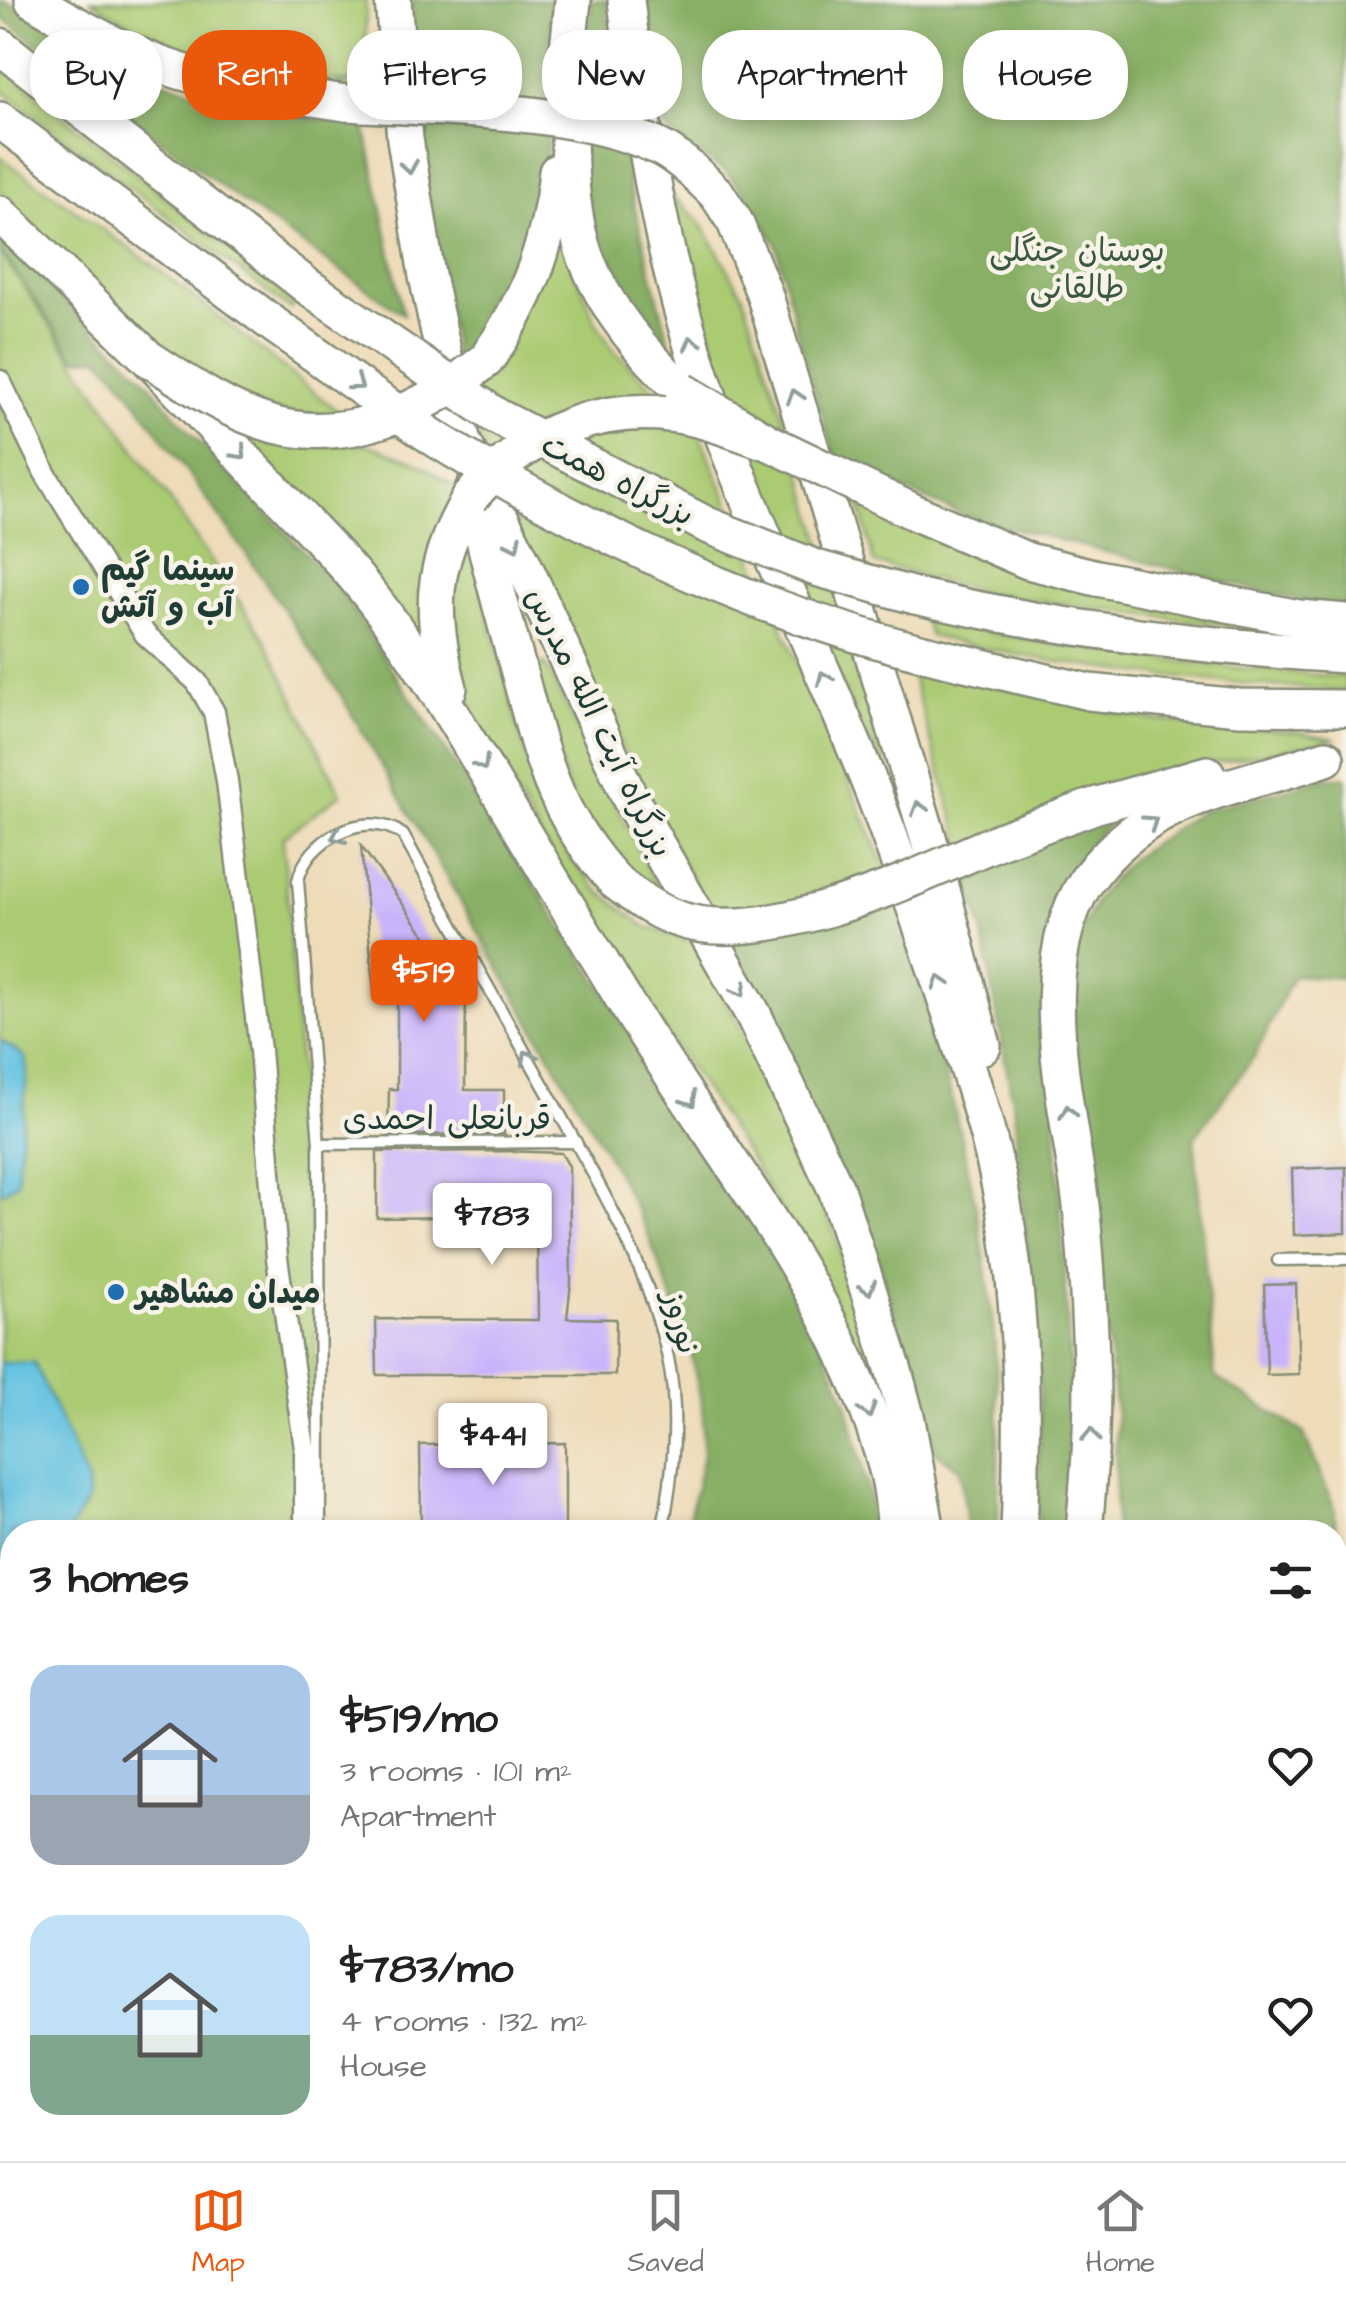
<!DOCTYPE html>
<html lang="en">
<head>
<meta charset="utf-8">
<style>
  body { margin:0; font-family:"Architects Daughter","Playpen Sans Arabic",sans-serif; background:#f6f6f6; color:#222; height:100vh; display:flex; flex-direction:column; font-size:38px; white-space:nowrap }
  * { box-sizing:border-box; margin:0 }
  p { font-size:32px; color:#767676 }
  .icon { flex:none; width:55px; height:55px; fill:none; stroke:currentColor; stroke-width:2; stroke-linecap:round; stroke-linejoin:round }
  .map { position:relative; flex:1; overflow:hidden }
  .sheet { position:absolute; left:0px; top:1520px; width:1348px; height:642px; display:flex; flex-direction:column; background:#fff; border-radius:40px 40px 0 0; box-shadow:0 5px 15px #0003 }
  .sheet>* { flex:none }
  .banner { position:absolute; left:30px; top:30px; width:1288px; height:90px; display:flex; gap:20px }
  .price { position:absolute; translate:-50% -85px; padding:0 22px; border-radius:10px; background:#fff; color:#222; font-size:32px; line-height:65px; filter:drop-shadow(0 2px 5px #0008) }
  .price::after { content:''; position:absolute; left:50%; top:60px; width:30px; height:22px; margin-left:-15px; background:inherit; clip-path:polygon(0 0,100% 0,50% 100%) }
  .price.selected { background:#ea580c; color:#fff }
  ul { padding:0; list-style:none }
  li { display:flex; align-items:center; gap:30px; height:250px; padding:0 30px }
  li span { display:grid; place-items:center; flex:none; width:280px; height:200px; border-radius:30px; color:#555 }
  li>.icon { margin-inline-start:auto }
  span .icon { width:120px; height:120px; fill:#fffc; stroke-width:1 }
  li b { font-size:42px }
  h2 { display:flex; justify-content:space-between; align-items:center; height:120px; padding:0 30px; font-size:42px }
  .tag { padding:0 35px; border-radius:40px; background:#fff; box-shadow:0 5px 15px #0003; font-size:35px; line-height:90px }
  .tag.selected { background:#ea580c; color:#fff }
  .tabs { display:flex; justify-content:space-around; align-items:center; height:140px; border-top:2px solid #e0e0e0; background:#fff; font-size:28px; color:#767676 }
  .tabs a { display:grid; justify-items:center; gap:5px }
  .tabs .selected { color:#ea580c }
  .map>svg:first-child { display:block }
</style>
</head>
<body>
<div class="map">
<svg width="1346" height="2161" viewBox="0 0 1346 2161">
  <rect width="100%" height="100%" fill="#f7f3e8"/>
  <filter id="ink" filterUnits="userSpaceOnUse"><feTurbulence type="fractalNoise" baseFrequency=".01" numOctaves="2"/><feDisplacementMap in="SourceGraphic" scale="20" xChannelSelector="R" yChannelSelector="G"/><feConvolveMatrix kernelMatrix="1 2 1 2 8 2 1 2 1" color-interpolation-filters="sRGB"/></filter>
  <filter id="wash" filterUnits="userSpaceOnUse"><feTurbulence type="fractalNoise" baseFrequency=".0048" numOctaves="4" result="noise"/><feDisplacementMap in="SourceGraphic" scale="40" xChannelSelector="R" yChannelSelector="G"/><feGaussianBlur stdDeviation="2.25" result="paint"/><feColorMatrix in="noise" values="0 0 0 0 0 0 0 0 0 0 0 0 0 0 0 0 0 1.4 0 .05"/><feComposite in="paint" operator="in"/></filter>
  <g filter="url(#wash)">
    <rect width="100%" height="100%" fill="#eedcb9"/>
    <g fill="#abcb73" stroke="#658454" stroke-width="2.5">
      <path d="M91,0H366L365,82C268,81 173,55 91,0Z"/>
      <path d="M0,65L274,285L294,304L290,309L0,89Z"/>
      <path d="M0,157L157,268L344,416H295L250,405L138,332L0,190Z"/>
      <path d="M671,195L701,223L742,293L799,463L889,779C858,716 823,652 796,587C744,460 704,329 671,195Z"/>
      <path d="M558,224L594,319L612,349L697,429L898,897L724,939C629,762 527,579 463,389Z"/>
      <path d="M0,252L264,638L341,794L283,837L316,1296L312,1532H12V2143L0,2149Z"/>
      <path d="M244,436L369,445L414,461L458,488L425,649Z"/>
      <path d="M859,502L1247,618L1246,628L990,594L874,563Z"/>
      <path d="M469,539L518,727L542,804L567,854L599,891L646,927L693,942C747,1037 804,1141 838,1245C857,1303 872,1362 885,1422L831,1296L749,1157L574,893L487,744L460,677L447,612L451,579Z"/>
      <path d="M923,618C1062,650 1204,667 1346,677V691C1207,682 1066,670 930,636Z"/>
      <path d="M545,664L656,885L627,873L580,824L527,670Z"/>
      <path d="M909,667L1150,720L1298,732L1336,739L1214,763L963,849Z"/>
    </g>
    <g fill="#88af65" stroke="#54764c" stroke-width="2.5">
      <path d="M0,0C43,14 80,47 122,65C189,93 265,112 337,122V82H365V126L403,314L238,199L0,16Z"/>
      <path d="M411,0H551L547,153L540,218L496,318L456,365L421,155Z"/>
      <path d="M591,0H606L629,186L677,372L613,298L580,172Z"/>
      <path d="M647,0H1346V605L1308,602L1256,590L968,517L836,461L798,336L776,244L745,193L725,171L684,145L661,123Z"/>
      <path d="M0,231L51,289L141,374L189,431L336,585L788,1268L847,1402L878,1532H686L703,1455V1411L689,1343L645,1227L603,1147L339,692L245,552L121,380L99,357L76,359L0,250Z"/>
      <path d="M1346,777V978L1293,975L1256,1054L1194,1138L1215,1377L1303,1432L1335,1509V1532H1115L1116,1412L1068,1004L1074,945L1099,895L1130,860L1199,812L1322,779Z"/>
      <path d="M1131,807L1102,830L1077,862L1061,902L1056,1128L1073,1416L1071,1532H1038L1040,1394L1014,1110L982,929L961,866Z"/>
      <path d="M898,897C935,1038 980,1181 993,1327C1000,1395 998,1465 998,1532H968L960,1469L934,1451L878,1259L830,1152L724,939Z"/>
      <path d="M586,2150H763L761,2161H589Z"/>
      <path d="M822,2150H893L894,2161H821Z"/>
      <path d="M1020,2150H1251L1252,2161H1021Z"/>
    </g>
    <g fill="#63c2e1" stroke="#41808a" stroke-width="2.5">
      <path d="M0,1040L25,1057L27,1073L17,1182L6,1191H0Z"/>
      <path d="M34,1362L87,1480L88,1500L69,1532H12V1601L0,1603V1363Z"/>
      <path d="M12,1632V1825L0,1823V1636Z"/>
    </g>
    <g id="blocks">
      <g fill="#c9b3fb">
        <path d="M361,846L466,992L465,1090H504V1134L388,1135L389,1089H397V991H374Z"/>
        <path d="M504,1151L561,1153L569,1166L571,1283L567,1318L616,1319L615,1375H377L376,1319L538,1320L537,1216L377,1218V1152Z"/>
        <path d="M1346,1167V1233L1294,1235L1292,1169Z"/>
        <path d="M1296,1284L1299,1374L1267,1375L1264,1285Z"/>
        <path d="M565,1443V1532H421L420,1445Z"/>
      </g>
    </g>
  </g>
  <g filter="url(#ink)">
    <use href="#blocks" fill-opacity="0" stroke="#868c76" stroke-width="2.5"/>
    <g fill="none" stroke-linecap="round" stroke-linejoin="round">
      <defs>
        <g id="lane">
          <path d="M319,1144L576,1142"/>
          <path d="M1278,1260L1346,1259"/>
          <path d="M320,1532L319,1144L298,881C306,840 366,807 403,835C451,922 500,1008 549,1095C596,1179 648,1263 668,1358C680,1415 673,1476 662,1532"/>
          <path d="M770,2161L772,2150"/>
          <path d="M813,2161L814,2150"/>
        </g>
        <g id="street">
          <path d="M0,381L45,473L145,634L197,682L214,712L227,781L260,1050L277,1258L305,1448V1532"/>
          <path d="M0,1918L12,1924"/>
        </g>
        <g id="secondary">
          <path d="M26,2161L48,2150"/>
          <path d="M104,2161L126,2150"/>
        </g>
        <g id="highway">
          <path d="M33,0C75,25 118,49 164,66C222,86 286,94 346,103"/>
          <path d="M393,0L405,139L427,276L462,440L522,561L630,798L753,1014L836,1189L894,1371L907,1420L927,1532"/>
          <path d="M626,0C641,127 661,255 702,377C750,519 818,653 873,792C901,864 925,938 950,1012C967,1065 985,1118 997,1173C1023,1292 1024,1411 1019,1532"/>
          <path d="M569,39C570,104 563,202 587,261C608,313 643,353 683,391"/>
          <path d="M0,46L307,286"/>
          <path d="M567,61L573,0"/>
          <path d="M0,120L277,327"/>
          <path d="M717,194L735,222L764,293L928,837L983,1046"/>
          <path d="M0,214L148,358L335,554C395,619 440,695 486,771C530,845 575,918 619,992C713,1148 841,1292 888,1473C893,1492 894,1513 896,1532"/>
          <path d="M486,360C527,303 550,243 557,172"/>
          <path d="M473,490C485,548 500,604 516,661C541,752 549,809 616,882"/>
          <path d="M916,513L1028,561L1097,578L1299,618L1346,622"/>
          <path d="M915,596C1058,629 1200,647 1346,655"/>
          <path d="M940,657L1089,692L1239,707L1346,708"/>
          <path d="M449,688C429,614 430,565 470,498"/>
          <path d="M999,841L1094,806L1207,774"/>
          <path d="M1084,1532C1089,1474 1094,1416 1091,1358C1089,1308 1087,1256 1081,1206C1069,1106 1024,952 1097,867C1161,791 1240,788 1326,758"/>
          <path d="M915,2150L918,2161"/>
          <path d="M989,2150V2161"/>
        </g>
      </defs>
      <use href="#lane" stroke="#868c76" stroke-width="15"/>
      <use href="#street" stroke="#868c76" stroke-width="25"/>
      <use href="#secondary" stroke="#868c76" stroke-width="32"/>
      <use href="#highway" stroke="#868c76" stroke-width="40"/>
      <use href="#lane" stroke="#fff" stroke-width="10"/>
      <use href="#street" stroke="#fff" stroke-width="20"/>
      <use href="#secondary" stroke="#fff" stroke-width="28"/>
      <use href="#highway" stroke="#fff" stroke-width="35"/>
      <defs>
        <g id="highway-bridge">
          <path d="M346,103C441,109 570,107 657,146C680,157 699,177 717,194"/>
          <path d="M307,286L496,416L707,525L816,568L915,596"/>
          <path d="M277,327C331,365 384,406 439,441C593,536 764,615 940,657"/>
          <path d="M148,358C187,383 226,411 271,424C350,446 426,409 486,360"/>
          <path d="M683,391L770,443L916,513"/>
          <path d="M470,498C526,430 610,398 697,419C721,425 746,435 770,443"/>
          <path d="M616,882C634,896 653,910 675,918C762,951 917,877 999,841"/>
        </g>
      </defs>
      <use href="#highway-bridge" stroke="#868c76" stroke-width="40" stroke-linecap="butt"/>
      <use href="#highway-bridge" stroke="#fff" stroke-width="35"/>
    </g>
    <defs><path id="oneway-chevron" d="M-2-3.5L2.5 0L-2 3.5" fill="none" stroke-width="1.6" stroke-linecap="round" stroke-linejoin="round" transform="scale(2.5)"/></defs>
    <g stroke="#8f9e9a">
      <use href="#oneway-chevron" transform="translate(409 167) rotate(81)"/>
      <use href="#oneway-chevron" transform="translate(692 343) rotate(-106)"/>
      <use href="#oneway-chevron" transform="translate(357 384) rotate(36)"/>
      <use href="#oneway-chevron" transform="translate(795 396) rotate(-107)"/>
      <use href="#oneway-chevron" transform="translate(240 453) rotate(47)"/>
      <use href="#oneway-chevron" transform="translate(514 544) rotate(64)"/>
      <use href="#oneway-chevron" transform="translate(824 678) rotate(-113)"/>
      <use href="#oneway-chevron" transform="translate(482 764) rotate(59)"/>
      <use href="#oneway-chevron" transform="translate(919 808) rotate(-107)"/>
      <use href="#oneway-chevron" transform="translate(1151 822) rotate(-34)"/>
      <use href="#oneway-chevron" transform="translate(338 836) rotate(156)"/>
      <use href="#oneway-chevron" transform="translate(940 982) rotate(-108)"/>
      <use href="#oneway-chevron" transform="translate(740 990) rotate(61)"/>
      <use href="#oneway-chevron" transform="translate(528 1057) rotate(-119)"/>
      <use href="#oneway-chevron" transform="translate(690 1100) rotate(56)"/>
      <use href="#oneway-chevron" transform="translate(1068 1112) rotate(-99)"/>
      <use href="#oneway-chevron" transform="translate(868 1288) rotate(73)"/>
      <use href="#oneway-chevron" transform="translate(868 1411) rotate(71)"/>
      <use href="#oneway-chevron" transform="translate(1091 1435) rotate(-88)"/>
    </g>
  </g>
  <g fill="#1f6fb2" stroke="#f7f3e8" stroke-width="4">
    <circle cx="81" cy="587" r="10"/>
    <circle cx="116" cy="1292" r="10"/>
  </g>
  <g text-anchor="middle" stroke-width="9" stroke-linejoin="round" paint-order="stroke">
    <g font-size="32" fill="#3b5941" stroke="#f7f3e8">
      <text x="1077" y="261">بوستان جنگلی<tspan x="1077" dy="37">طالقانی</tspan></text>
    </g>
    <g font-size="32" fill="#1f3d34" stroke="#f7f3e8">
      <text transform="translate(618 479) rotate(27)" y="11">بزرگراه همت</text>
      <text transform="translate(600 722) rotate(64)" y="11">بزرگراه آیت الله مدرس</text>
      <text x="447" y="1129">قربانعلی احمدی</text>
      <text transform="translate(682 1323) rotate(75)" y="11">نوروز</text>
    </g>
    <g font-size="32" font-weight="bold" fill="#1f3d34" stroke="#f7f3e8" text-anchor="start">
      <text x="101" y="580">سینما گیم<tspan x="101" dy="37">آب و آتش</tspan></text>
      <text x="136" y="1303">میدان مشاهیر</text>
    </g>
  </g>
</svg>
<b class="price selected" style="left:424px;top:1025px">$519</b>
<b class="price" style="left:492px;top:1268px">$783</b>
<b class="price" style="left:493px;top:1488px">$441</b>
<div class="banner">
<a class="tag">Buy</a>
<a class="tag selected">Rent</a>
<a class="tag">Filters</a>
<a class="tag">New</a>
<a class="tag">Apartment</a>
<a class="tag">House</a>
</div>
<section class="sheet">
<h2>3 homes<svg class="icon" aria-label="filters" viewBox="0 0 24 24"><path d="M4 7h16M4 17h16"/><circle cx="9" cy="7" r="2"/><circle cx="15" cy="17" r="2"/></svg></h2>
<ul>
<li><span style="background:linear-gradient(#a9c7e8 65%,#9aa5b1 0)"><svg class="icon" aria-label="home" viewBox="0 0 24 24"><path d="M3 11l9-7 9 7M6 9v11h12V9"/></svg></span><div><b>$519/mo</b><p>3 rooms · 101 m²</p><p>Apartment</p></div><svg class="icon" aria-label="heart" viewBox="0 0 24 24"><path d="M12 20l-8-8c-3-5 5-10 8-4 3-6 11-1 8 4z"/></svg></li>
<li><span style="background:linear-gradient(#bfe0f5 60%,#7fa58c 0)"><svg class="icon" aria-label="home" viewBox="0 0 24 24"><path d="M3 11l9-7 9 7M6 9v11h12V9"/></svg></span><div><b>$783/mo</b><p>4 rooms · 132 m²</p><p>House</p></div><svg class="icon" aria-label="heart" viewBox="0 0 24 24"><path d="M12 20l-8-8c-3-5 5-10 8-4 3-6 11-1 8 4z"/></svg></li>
</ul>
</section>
</div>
<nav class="tabs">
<a class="selected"><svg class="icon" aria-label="map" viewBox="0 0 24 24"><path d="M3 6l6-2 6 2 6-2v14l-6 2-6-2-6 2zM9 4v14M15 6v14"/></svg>Map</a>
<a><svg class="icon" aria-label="saved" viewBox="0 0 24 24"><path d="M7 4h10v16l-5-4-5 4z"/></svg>Saved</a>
<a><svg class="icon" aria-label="home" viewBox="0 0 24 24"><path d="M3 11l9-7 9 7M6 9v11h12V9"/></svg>Home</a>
</nav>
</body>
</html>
